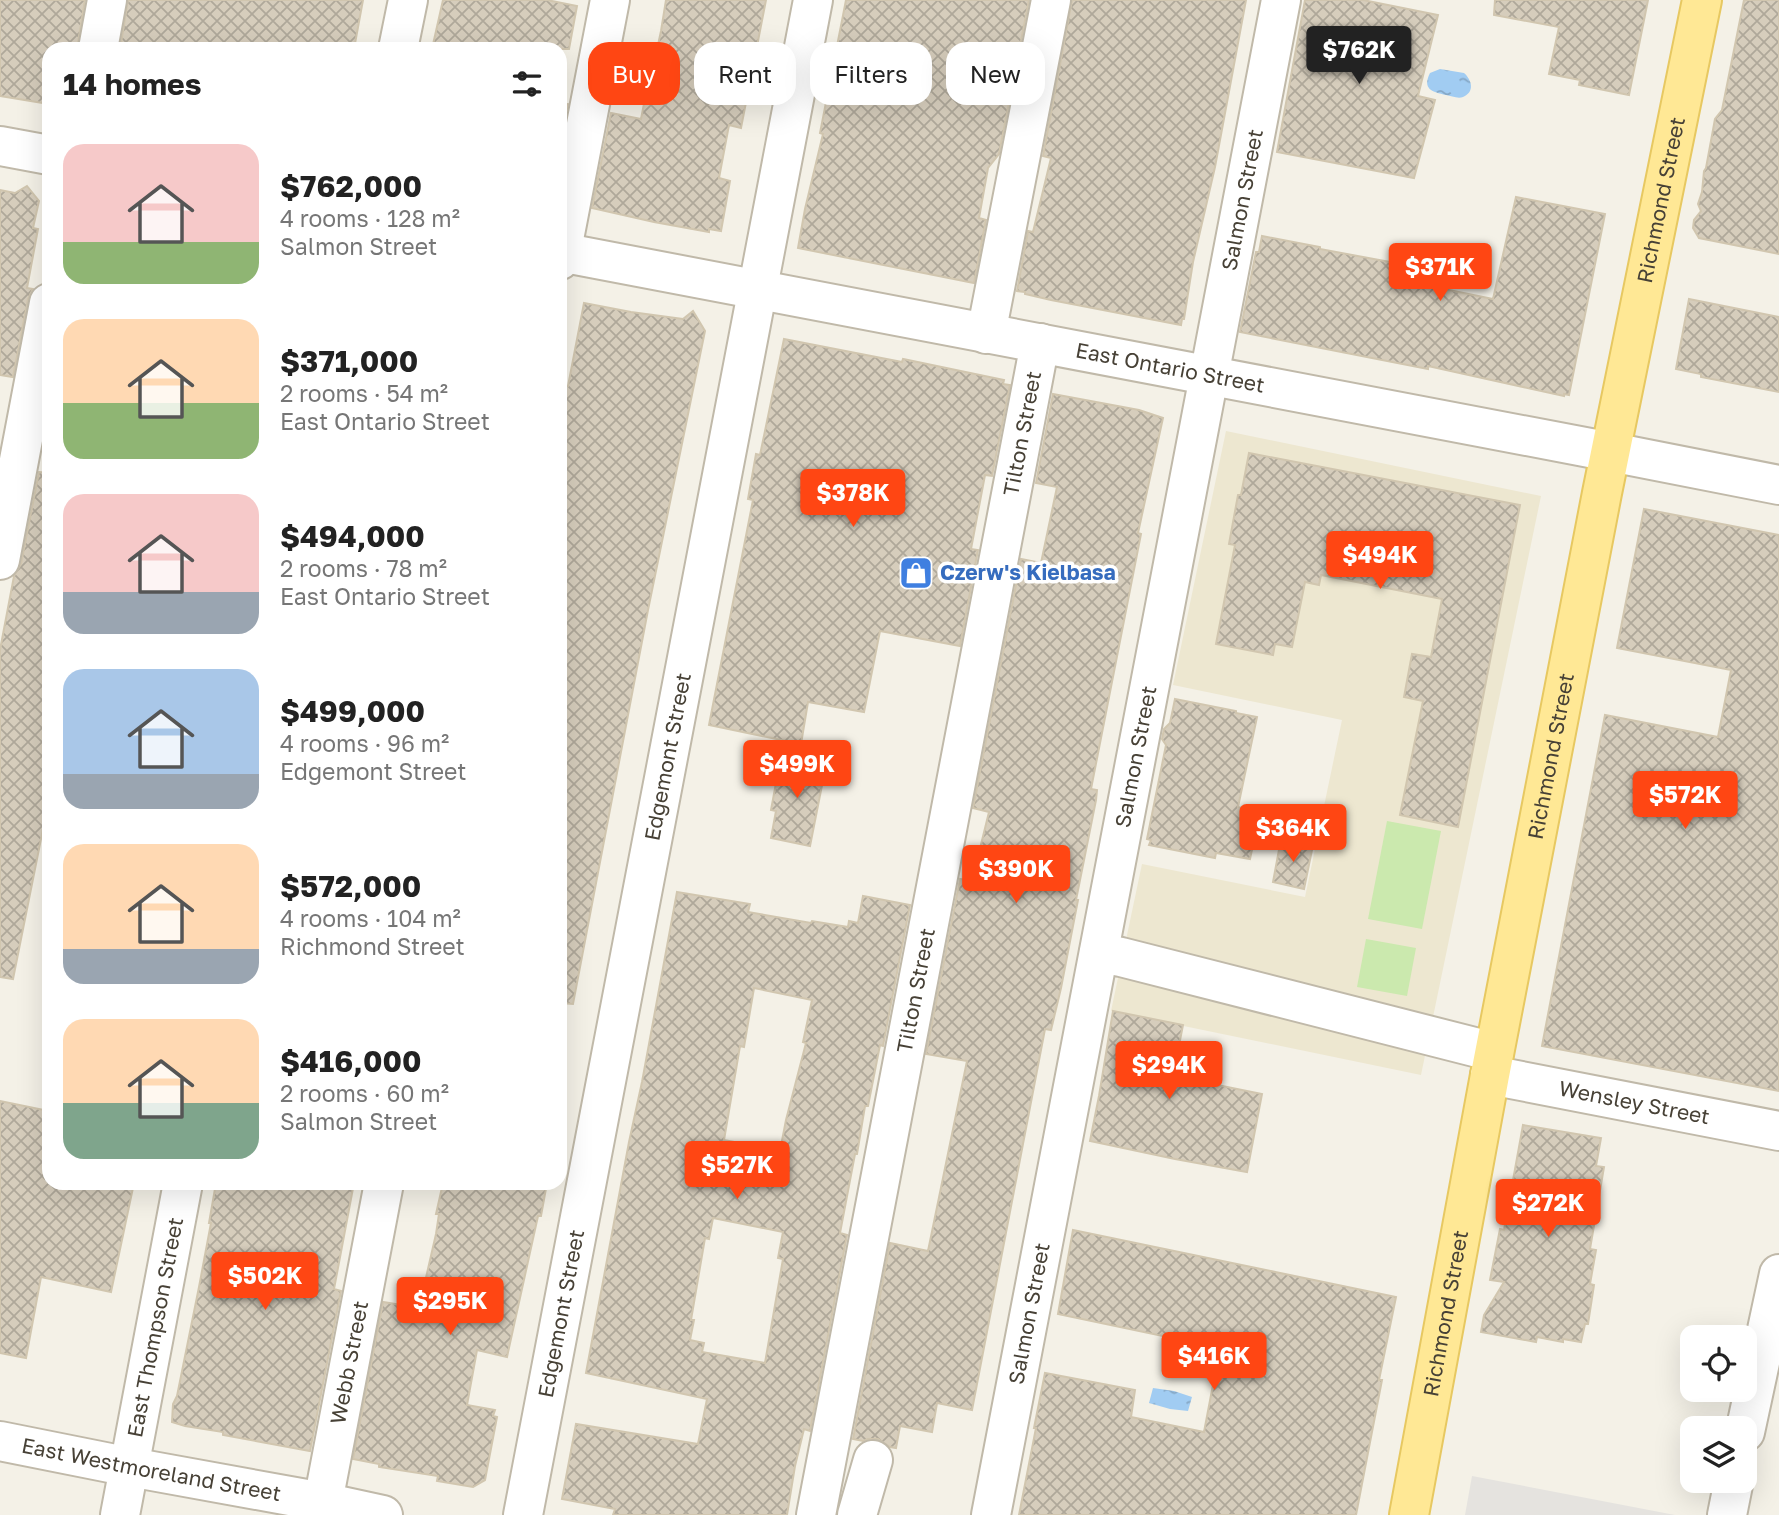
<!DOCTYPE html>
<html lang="en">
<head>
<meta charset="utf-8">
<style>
  body { margin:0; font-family:"Golos Text",sans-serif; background:#f6f6f6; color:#222; height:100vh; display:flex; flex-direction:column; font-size:26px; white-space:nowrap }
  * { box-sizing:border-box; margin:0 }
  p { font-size:23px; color:#767676 }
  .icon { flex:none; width:38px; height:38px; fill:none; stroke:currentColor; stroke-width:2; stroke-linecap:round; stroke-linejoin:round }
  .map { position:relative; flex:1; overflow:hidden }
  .details { position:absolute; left:42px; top:42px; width:525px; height:1148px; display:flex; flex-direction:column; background:#fff; border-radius:21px; box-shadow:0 7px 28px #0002 }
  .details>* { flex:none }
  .hud { position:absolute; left:588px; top:42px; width:665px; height:63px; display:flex; gap:14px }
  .fabs { position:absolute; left:1680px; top:1325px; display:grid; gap:14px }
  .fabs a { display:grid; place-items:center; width:77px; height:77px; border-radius:14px; background:#fff; box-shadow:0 7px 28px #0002; font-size:35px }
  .price { position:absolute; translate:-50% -60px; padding:0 16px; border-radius:7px; background:#ff4613; color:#fff; font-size:23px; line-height:46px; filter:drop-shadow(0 2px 4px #0008) }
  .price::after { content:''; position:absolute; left:50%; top:42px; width:21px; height:16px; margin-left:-10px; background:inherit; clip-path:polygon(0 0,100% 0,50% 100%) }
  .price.current { background:#222; color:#fff }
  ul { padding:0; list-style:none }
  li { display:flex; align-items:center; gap:21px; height:175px; padding:0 21px }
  li span { display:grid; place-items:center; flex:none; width:196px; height:140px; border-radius:21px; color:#555 }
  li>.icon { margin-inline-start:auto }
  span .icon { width:84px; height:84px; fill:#fffc; stroke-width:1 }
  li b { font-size:30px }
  h2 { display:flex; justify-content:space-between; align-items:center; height:84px; padding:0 21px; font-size:30px }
  .chip { padding:0 24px; border-radius:21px; background:#fff; box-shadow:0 7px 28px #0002; font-size:24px; line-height:63px }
  .chip.current { background:#ff4613; color:#fff }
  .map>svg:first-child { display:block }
</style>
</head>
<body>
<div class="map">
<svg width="1779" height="1515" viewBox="0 0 1779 1515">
  <defs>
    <pattern id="water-ripples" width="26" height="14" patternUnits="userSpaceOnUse" patternTransform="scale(1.75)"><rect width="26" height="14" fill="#a1ccf2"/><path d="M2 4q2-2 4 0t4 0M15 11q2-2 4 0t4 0" fill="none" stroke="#85a7c5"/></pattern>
    <pattern id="building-cross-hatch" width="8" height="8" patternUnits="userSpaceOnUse" patternTransform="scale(1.75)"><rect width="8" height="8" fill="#d6cdbc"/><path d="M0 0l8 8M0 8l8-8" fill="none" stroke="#afa89a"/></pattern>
  </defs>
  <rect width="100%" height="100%" fill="#f4f1e7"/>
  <path fill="#ede7d0" d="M1226,431L1541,496L1421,1075L1111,1011L1142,864L1305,897L1342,720L1173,685Z"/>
  <g fill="#cbe9ae">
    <path d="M1387,821L1441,831L1422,929L1368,919Z"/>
    <path d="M1366,939L1416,948L1407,996L1357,987Z"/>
  </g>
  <path fill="#e5e3df" d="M1472,1476L1675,1515H1465Z"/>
  <g fill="url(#water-ripples)">
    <path d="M1440,69L1464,73C1472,80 1475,92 1463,97C1458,99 1451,96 1446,95C1432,92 1422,89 1430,73Z"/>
    <path d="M1153,1388L1174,1391L1192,1397L1188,1411L1170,1409L1149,1403Z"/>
  </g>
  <g fill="url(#building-cross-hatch)" stroke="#d1c6af" stroke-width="2" fill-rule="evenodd">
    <path d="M0,0H85L77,49H49V104L0,96Z"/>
    <path d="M128,0H363L354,49H120Z"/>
    <path d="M443,0H547L577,6L569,49H432Z"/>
    <path d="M666,0H766L741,128L729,125L719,178L730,181L721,231L709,229V232L654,222L592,208L611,113L641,119L653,58L655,59L661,31Z"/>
    <path d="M846,0H1029L999,154L988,168L979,218L986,220L974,283L798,248L805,209L823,134L820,133Z"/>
    <path d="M1072,0H1246L1215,167L1193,262L1184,319H1182L1181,325L1051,300L1025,294V292L1017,291L1028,231L1033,232L1051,158L1043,156Z"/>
    <path d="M1305,0H1363L1438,15L1418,96L1435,100L1414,178L1277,152Z"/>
    <path d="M1495,0H1648L1629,95L1579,85L1580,80L1549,74L1559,27L1494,15Z"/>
    <path d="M1744,0H1779V254L1699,238L1693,228L1694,220L1701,211L1698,204L1702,192L1704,171L1706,168L1715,119L1722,110Z"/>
    <path d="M560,103L568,104L560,144Z"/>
    <path d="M27,186L39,201L33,228L38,229L27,288L33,289L28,299L13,377L0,375V190L15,193Z"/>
    <path d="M1516,197L1605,214L1569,395L1564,394V396L1428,366V369L1240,332L1256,252H1259L1262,236L1320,247V249L1390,262V258L1425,262L1420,283L1439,286V288L1493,299Z"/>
    <path d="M1689,299L1779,317V392L1701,377V374L1676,369Z"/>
    <path d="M584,303L631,312L683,319L693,311L705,331L648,610L573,1004L560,1003V384L568,386Z"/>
    <path d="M784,339L902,362L903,359L1004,380L1003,384L1010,385L992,476L985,475L971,549L978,550L960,646L880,631L864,712L808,702L801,744L709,725L753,500L748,499L756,454L760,455Z"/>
    <path d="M1053,394L1139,410L1163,418L1138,533L1141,534L1091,789L1097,790L1096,800L1076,900H1078L1061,988L1051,1030L1045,1029L972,1410L937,1403L932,1432L900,1426L896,1448L890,1447L878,1439H868L863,1441L853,1439L890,1243L928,1251L967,1061L926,1054L960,879L972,881L989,812L973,808L1021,559L1041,563L1057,487L1036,483Z"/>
    <path d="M1249,453L1520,505L1458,827L1400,815L1423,701L1404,697L1412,654L1431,657L1442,599L1321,575L1319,585L1305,582L1292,647L1275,644L1273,655L1216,644L1235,545L1229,544L1238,495H1241Z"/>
    <path d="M39,472L49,473V799L13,979L0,977V650L14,576L21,564Z"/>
    <path d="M1644,509L1779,535V1091L1542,1046L1605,715L1718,737L1731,670L1617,648Z"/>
    <path d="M1175,699L1236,711V713L1257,717L1238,807L1246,809L1243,824L1257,826L1250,859L1216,853L1215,858L1149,845L1151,840L1147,839L1166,745L1162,739L1164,729L1170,723Z"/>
    <path d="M781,756L826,765L810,846L771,838L776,811L771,810Z"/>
    <path d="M1281,839L1313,845L1304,889L1273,882Z"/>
    <path d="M677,892L750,904L748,912L811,923L812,921L848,927L849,921L858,923L863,896L910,905L883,1046L880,1045L868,1106H865L857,1154H855L840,1233L847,1235L810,1431L804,1429L795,1466L787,1515H613L615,1509L562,1499L576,1424L698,1444L707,1399L586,1373L629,1142L642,1082ZM754,988L812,1000L803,1042L806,1043L786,1120L780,1151L724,1140L740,1046L744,1047ZM713,1218L783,1232L778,1258L783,1259L765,1363L702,1352L704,1343L690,1340L694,1320H691L705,1238L709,1239Z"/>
    <path d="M1113,1011L1183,1025L1173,1076L1262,1094L1247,1172L1175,1159L1090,1141L1099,1096Z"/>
    <path d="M0,1101L49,1111V1183H134L111,1292L41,1277L26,1358L0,1353Z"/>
    <path d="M1523,1125L1601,1138L1596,1166L1604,1167L1590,1249L1596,1250L1590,1284L1594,1285L1588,1324H1585L1581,1342L1563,1339V1342L1537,1337L1536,1342L1481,1332L1484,1315L1504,1282L1490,1280L1500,1229L1504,1230Z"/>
    <path d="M216,1183H354L334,1289L341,1291L310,1451L223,1435V1432L185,1426L172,1422L173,1404L177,1396L199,1287L211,1223H209Z"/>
    <path d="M443,1183H547L541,1216H538L507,1357L477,1350L467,1405L495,1410L493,1416L497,1417L485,1480L473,1487L437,1481L438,1476L379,1467V1464L353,1459L383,1302L419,1308L436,1234L439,1214H436Z"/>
    <path d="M1073,1230L1396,1297L1379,1380H1382L1356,1515H1019L1036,1428H1034L1045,1373L1135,1390L1131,1417L1204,1432L1220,1348L1058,1314Z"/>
  </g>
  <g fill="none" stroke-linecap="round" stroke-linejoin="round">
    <defs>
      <g id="minor">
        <path d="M98,49L107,0"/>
        <path d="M398,49L408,0"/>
        <path d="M0,146L49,155"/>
        <path id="s1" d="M560,252L1611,452L1779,485"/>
        <path d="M560,260L610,0"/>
        <path d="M986,334L1051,0"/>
        <path d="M0,560L49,303"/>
        <path d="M1099,953L1121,957L1494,1052"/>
        <path id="s2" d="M1490,1075L1779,1131"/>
        <path d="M1745,1432L1779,1274"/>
        <path id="s3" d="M0,1441L130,1467L323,1502L383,1515"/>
        <path id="s4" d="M323,1502L384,1183"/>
        <path id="s5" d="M120,1515L183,1183"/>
        <path id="s6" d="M523,1515L813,0"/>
        <path id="s7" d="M816,1515L1040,343"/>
        <path d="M857,1515L873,1460"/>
        <path id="s8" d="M991,1515L1281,0"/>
        <path d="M1727,1515L1734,1480"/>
      </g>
      <g id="major">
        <path id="s9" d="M1409,1515L1490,1075L1602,493L1702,0"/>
      </g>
    </defs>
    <use href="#minor" stroke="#c0b9a9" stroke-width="42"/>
    <use href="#major" stroke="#e7c861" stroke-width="42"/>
    <use href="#minor" stroke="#fff" stroke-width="38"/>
    <use href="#major" stroke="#ffe895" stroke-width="38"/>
  </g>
  <defs>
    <symbol id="shop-square" viewBox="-11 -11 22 22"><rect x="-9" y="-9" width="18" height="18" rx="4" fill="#3f7fe0" stroke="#fff"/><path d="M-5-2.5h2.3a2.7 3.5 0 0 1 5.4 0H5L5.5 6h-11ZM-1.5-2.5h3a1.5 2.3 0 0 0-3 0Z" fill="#fff"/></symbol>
  </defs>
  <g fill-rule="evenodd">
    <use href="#shop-square" x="897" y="554" width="38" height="38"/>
  </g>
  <g text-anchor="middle" stroke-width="7" stroke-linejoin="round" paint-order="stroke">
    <g font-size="21" fill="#474136" stroke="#fff">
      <text dy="7" stroke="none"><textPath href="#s8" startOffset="1339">Salmon Street</textPath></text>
      <text dy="7" stroke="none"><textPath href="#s9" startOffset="1339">Richmond Street</textPath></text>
      <text dy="7" stroke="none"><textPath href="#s1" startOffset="621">East Ontario Street</textPath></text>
      <text dy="7" stroke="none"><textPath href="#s7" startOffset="1101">Tilton Street</textPath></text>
      <text dy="7" stroke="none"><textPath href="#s6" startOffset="772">Edgemont Street</textPath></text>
      <text dy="7" stroke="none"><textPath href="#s8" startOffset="772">Salmon Street</textPath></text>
      <text dy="7" stroke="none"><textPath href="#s9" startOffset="772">Richmond Street</textPath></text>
      <text dy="7" stroke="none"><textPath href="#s7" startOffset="534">Tilton Street</textPath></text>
      <text dy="7" stroke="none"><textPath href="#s2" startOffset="147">Wensley Street</textPath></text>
      <text dy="7" stroke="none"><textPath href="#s6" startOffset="205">Edgemont Street</textPath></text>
      <text dy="7" stroke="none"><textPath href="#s8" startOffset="205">Salmon Street</textPath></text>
      <text dy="7" stroke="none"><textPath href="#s9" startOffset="205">Richmond Street</textPath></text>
      <text dy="7" stroke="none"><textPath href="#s5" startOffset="191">East Thompson Street</textPath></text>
      <text dy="7" stroke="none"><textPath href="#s4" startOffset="142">Webb Street</textPath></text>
      <text dy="7" stroke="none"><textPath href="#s3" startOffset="154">East Westmoreland Street</textPath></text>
    </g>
    <g font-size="21" font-weight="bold" fill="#366cbe" stroke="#fff" text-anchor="start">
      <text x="940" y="580">Czerw's Kielbasa</text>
    </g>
  </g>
</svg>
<div class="fabs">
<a><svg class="icon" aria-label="locate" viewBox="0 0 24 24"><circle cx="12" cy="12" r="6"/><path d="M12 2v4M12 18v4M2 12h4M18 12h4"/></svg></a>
<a><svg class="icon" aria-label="layers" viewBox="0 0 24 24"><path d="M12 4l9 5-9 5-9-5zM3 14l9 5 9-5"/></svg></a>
</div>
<b class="price current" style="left:1359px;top:86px">$762K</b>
<b class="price" style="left:1440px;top:303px">$371K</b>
<b class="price" style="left:853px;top:529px">$378K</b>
<b class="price" style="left:1380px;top:591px">$494K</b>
<b class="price" style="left:797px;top:800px">$499K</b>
<b class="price" style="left:1685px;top:831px">$572K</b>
<b class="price" style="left:1293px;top:864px">$364K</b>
<b class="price" style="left:1016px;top:905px">$390K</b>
<b class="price" style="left:1169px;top:1101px">$294K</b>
<b class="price" style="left:737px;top:1201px">$527K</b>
<b class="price" style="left:1548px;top:1239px">$272K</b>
<b class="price" style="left:265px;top:1312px">$502K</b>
<b class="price" style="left:450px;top:1337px">$295K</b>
<b class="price" style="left:1214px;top:1392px">$416K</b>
<div class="hud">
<a class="chip current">Buy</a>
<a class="chip">Rent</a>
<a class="chip">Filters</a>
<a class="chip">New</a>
</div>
<section class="details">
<h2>14 homes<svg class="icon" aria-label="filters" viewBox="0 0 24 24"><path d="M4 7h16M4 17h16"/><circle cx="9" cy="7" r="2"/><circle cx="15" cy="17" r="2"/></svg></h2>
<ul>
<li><span style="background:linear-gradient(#f6c9c9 70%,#8fb573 0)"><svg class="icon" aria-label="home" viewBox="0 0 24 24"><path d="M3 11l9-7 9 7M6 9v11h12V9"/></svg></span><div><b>$762,000</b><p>4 rooms · 128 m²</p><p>Salmon Street</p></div></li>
<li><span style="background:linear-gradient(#ffd9b3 60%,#8fb573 0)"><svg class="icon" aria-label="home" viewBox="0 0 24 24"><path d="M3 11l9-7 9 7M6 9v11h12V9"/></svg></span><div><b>$371,000</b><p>2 rooms · 54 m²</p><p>East Ontario Street</p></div></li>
<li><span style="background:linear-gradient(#f6c9c9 70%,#9aa5b1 0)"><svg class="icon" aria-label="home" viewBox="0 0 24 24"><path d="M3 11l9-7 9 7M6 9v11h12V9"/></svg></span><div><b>$494,000</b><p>2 rooms · 78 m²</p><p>East Ontario Street</p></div></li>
<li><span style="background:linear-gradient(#a9c7e8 75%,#9aa5b1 0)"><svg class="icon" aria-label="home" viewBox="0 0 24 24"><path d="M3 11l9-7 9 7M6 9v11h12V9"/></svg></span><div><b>$499,000</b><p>4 rooms · 96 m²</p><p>Edgemont Street</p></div></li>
<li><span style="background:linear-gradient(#ffd9b3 75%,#9aa5b1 0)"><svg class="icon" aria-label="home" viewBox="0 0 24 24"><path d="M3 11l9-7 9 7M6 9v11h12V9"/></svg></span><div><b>$572,000</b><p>4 rooms · 104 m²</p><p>Richmond Street</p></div></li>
<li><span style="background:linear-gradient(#ffd9b3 60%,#7fa58c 0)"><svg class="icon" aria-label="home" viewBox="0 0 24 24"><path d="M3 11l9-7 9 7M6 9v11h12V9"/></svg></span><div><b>$416,000</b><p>2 rooms · 60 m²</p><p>Salmon Street</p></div></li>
</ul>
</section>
</div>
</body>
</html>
